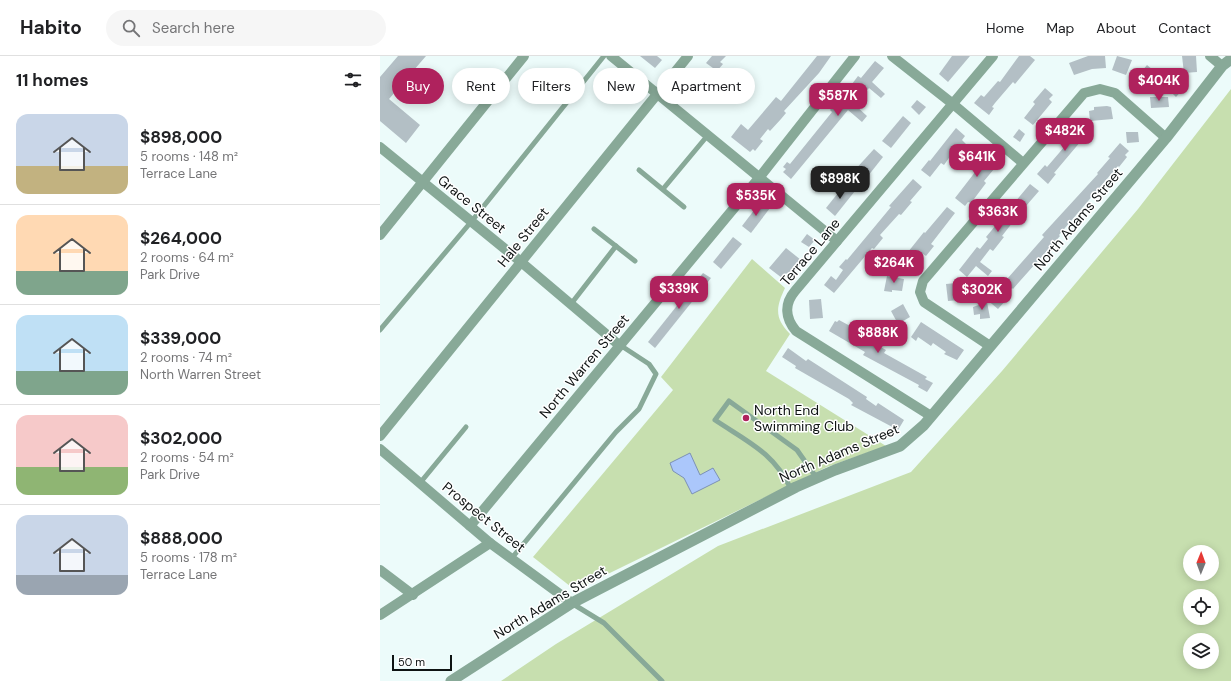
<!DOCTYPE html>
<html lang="en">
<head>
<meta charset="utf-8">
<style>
  body { margin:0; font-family:"DM Sans",sans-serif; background:#f6f6f6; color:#202124; height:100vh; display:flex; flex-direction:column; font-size:15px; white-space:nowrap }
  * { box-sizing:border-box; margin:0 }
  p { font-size:13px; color:#757577 }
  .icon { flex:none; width:22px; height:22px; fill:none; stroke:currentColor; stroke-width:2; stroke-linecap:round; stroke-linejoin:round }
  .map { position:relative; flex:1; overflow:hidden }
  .sheet { display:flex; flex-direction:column; background:#fff; width:380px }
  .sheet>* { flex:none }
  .guide { position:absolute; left:12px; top:12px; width:380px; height:36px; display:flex; gap:8px }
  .needle { width:26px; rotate:1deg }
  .fabs { position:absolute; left:803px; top:489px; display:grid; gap:8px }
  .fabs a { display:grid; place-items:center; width:36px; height:36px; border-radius:50%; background:#fff; box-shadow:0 2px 10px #0003; font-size:20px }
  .scale { position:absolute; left:12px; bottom:10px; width:60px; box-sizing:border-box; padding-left:4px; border:2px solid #0e1313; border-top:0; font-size:11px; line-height:14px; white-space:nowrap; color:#0e1313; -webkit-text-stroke:3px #fff; paint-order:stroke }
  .price { position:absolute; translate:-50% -34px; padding:0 9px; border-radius:8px; background:#af225d; color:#fff; font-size:13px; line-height:26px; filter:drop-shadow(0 1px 2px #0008) }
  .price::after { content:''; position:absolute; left:50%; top:24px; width:12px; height:9px; margin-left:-6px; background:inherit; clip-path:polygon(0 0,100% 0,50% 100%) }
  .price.on { background:#222; color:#fff }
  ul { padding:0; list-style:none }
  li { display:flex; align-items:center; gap:12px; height:100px; padding:0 16px }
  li+li { border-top:1px solid #e0e0e0 }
  li span { display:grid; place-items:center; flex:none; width:112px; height:80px; border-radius:12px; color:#555 }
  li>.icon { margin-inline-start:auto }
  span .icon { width:48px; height:48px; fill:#fffc; stroke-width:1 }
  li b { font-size:17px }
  h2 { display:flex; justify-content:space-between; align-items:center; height:48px; padding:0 16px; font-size:17px }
  .chip { padding:0 14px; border-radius:18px; background:#fff; box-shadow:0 2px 10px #0003; font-size:14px; line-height:36px }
  .chip.on { background:#af225d; color:#fff }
  header { display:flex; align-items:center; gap:24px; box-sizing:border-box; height:56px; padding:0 20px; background:#fff; border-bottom:1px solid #e0e0e0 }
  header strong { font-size:19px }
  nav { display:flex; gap:22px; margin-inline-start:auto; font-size:14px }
  .search { width:280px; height:36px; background:#f6f6f6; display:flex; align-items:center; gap:10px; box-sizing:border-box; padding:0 14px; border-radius:22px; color:#757577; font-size:15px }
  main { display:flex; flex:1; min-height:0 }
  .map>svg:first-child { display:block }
</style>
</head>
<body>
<header>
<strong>Habito</strong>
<div class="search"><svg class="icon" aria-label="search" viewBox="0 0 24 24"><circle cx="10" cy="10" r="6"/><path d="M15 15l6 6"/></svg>Search here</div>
<nav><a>Home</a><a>Map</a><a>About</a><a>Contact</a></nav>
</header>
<main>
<section class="sheet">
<h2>11 homes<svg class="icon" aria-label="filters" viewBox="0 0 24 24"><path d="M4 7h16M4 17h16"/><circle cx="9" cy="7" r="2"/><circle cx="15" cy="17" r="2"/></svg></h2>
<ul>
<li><span style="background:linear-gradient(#c9d6e8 65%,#c2b280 0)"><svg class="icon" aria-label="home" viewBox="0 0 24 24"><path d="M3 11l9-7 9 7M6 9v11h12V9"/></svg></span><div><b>$898,000</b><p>5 rooms · 148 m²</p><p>Terrace Lane</p></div></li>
<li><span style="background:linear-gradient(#ffd9b3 70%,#7fa58c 0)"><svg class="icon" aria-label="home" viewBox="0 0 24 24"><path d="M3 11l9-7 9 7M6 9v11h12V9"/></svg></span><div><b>$264,000</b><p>2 rooms · 64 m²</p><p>Park Drive</p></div></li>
<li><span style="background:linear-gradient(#bfe0f5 70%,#7fa58c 0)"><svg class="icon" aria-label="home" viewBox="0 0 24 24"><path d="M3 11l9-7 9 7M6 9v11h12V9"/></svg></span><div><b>$339,000</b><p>2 rooms · 74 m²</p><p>North Warren Street</p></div></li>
<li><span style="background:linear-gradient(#f6c9c9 65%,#8fb573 0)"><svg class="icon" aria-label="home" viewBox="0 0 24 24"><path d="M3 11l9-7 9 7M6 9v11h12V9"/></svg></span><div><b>$302,000</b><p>2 rooms · 54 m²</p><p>Park Drive</p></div></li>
<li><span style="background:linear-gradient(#c9d6e8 75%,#9aa5b1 0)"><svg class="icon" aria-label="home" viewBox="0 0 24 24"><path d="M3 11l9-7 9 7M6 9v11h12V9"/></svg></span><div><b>$888,000</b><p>5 rooms · 178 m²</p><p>Terrace Lane</p></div></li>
</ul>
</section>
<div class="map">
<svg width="851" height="625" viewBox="0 0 851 625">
  <rect width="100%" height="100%" fill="#ecfbfa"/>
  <g fill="#c7dfaf" fill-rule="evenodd">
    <path d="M851,33V625H121L176,588L338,490L531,416L622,315L758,153ZM810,496H832V518H810ZM810,540H832V562H810ZM810,584H832V606H810Z"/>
    <path d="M372,203L405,232C396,251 394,262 410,278L386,315L506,390L447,411L195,534L153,501L293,334L281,321Z"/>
  </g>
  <path fill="#abc7fb" stroke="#7c91b5" d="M310,397L320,419L333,412L340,424L312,438L304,422L293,415L290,407Z"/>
  <g fill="#b3bfc5">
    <path d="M18,0H46L9,43L40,69L26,87L0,65V21Z"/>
    <path d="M260,0H277L282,4L275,12Z"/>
    <path d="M332,0H346L340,6L343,8L337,15L326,7Z"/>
    <path d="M437,0H451L439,17L404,55L406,57L401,63L390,75L388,73L380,83L383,85L375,95L373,93L370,96L351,81L361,68L368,74L396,41L401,45Z"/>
    <path d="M572,0H590L568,26L559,18Z"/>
    <path d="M639,0H650L655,4L635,28L633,26L615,47L612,51L614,52L609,59L594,47L601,39L604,41L618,25L620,26Z"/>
    <path d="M708,0H725L726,12L712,13L694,19L689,7Z"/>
    <path d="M737,0L752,4L746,19L732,14Z"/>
    <path d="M802,0H816L817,16L804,17Z"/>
    <path d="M495,5L504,12L492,26L505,38L501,42L489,32L484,38L482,37L474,48L487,60L482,66L468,54L411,123L403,116L406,113L403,111L407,106L410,108L452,56L450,54L454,49L458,52L473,30L472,28L478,20L481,22Z"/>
    <path d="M767,9L773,14L765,23L768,25L760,34L752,27Z"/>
    <path d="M799,18L807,25L803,30L805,31L796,41L787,32Z"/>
    <path d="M319,23L328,31L316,45L306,38Z"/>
    <path d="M665,32L673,39L669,43L672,46L653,69L644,62L655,48L653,46Z"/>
    <path d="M770,41H788L789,51L771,52Z"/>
    <path d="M537,44L546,51L539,59L531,51Z"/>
    <path d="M727,50L731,51L733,63L710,65L709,55L714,54V51Z"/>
    <path d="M523,60L531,67L511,92L502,85Z"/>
    <path d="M704,65L712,72L674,117L676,118L668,128L657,118L665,109L667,111L685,90L683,88Z"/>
    <path d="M576,72L585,80L582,84L587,89L583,93L578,89L564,109L561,107L550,121L541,114L549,104L550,105Z"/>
    <path d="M639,73L645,78L640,86L633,81Z"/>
    <path d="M746,76H758L759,86L747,87Z"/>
    <path d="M740,87L749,95L745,99L747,101L739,111L738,110L679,179L680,180L633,233L632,232L624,242L626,244L618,253L606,243L618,229L620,231L664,181L662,179L718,118L717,117L730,102L728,101Z"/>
    <path d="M494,93L503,101L484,125L473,116Z"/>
    <path d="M594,95L603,103L608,97L619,107L604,125L606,127L591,147L588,146L585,150L575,142L599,111L588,102Z"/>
    <path d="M533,123L542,131L530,145L532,146L521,159L519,158L500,179L503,182L494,193L492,192L454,237L444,229L451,220L456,224L463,214L459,211L466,203L467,204L511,151L509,150Z"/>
    <path d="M466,127L475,135L455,160L446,152Z"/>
    <path d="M650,128L659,135L646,150L641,157L642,158L638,163L636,162L622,180L624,181L613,195L610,193L600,206L612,215L608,220L596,210L587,221L579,214L597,191L600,193L608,183L606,181Z"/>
    <path d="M381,145L390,152L371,177L362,170Z"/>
    <path d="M567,151L575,157L551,188L554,190L546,200L543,198L530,212L519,202L526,195L528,196L544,176L545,177Z"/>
    <path d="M427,178L435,184L429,191L421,186Z"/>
    <path d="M353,181L362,188L341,213L333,206Z"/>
    <path d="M406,192L421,204L408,219L406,217L402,222L389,212Z"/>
    <path d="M323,217L331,222L275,292L268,286Z"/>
    <path d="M507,220L524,223L522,235L512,234V236L504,235Z"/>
    <path d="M576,227L579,244L568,245L566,228Z"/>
    <path d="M441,243L443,262L430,263L429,244Z"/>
    <path d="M607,246L610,262L600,263V258L594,259L593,251Z"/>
    <path d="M523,248L530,261L518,268L511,255Z"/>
    <path d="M459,264L485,278L484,282L506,294L504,297L547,321L545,323L553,327L547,336L538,331L539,329L483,299L485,296L449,275L455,265L457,266Z"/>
    <path d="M541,266L584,294L577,304L564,298L566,296L553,287L551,290L538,281L536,285L531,281Z"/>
    <path d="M408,292L426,305L428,303L487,341L486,343L496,350L498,347L524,364L518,374L471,349L473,347L469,343L415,312L416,310L402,301Z"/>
  </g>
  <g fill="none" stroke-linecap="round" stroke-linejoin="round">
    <g stroke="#88a998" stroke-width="5">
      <path d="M259,114L304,151"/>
      <path d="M283,133L328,79"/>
      <path d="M214,173L255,205"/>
      <path d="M191,248L236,190"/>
      <path d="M0,274L91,166L224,0"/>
      <path d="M40,427L86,371"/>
      <path d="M411,433C393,396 368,386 335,364L349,345L417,394L436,421"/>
      <path d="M131,503L236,376L259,353L276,318L269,308L240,289"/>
      <path d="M193,548L224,567L282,625"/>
    </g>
    <g stroke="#88a998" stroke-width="10">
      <path d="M231,0L457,185"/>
      <path d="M512,0L573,48L643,107"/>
      <path d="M830,0L842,10"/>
      <path d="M0,91L141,206L239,289"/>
      <path d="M0,179L144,0"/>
      <path d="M610,290L544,246L540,236L543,225L704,37L720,33L735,37L786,82"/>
      <path d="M551,360L416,275C405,262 404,248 415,235L613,0"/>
      <path d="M0,380L308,0"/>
      <path d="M0,393L110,487L192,547"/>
      <path d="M90,470L379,122L475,0"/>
      <path d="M0,514L33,539"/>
      <path d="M0,559L110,487"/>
    </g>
    <path stroke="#88a998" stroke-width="11" d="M71,625L192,547L416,431L455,414L520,390L544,369L786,82L842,10L851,3"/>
  </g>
  <circle fill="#af225d" stroke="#fff" stroke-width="1.5" cx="366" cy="362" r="4"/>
  <g text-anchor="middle" stroke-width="3" stroke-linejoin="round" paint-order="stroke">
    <g font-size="14" fill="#0e1313" stroke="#fff">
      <text transform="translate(92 148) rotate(39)" y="5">Grace Street</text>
      <text transform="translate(698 163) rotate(-50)" y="5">North Adams Street</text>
      <text transform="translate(143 181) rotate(-51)" y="5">Hale Street</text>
      <text transform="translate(430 196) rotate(-50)" y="5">Terrace Lane</text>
      <text transform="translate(204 310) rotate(-50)" y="5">North Warren Street</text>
      <text transform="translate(459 397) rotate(-23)" y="5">North Adams Street</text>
      <text transform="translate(104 461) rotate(39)" y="5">Prospect Street</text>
      <text transform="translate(170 546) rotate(-31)" y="5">North Adams Street</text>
    </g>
    <g font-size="14" fill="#0e1313" stroke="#fff" text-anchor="start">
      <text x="374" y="359">North End<tspan x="374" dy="16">Swimming Club</tspan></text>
    </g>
  </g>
</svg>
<div class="fabs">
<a><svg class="needle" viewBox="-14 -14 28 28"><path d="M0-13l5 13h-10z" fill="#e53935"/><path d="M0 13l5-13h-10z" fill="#757577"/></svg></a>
<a><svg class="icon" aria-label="locate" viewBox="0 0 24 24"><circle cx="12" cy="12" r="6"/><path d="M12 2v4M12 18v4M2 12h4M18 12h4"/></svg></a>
<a><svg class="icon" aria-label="layers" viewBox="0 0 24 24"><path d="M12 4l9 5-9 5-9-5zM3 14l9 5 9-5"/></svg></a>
</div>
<div class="scale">50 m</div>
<b class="price" style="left:779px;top:46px">$404K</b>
<b class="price" style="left:458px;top:61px">$587K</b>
<b class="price" style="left:685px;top:96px">$482K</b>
<b class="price" style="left:597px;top:122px">$641K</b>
<b class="price on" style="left:460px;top:144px">$898K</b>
<b class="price" style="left:376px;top:161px">$535K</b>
<b class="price" style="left:618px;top:177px">$363K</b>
<b class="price" style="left:514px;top:228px">$264K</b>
<b class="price" style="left:299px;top:254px">$339K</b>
<b class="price" style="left:602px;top:255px">$302K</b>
<b class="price" style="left:498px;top:298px">$888K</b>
<div class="guide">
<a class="chip on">Buy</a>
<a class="chip">Rent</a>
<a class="chip">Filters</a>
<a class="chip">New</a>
<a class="chip">Apartment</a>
</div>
</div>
</main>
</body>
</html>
